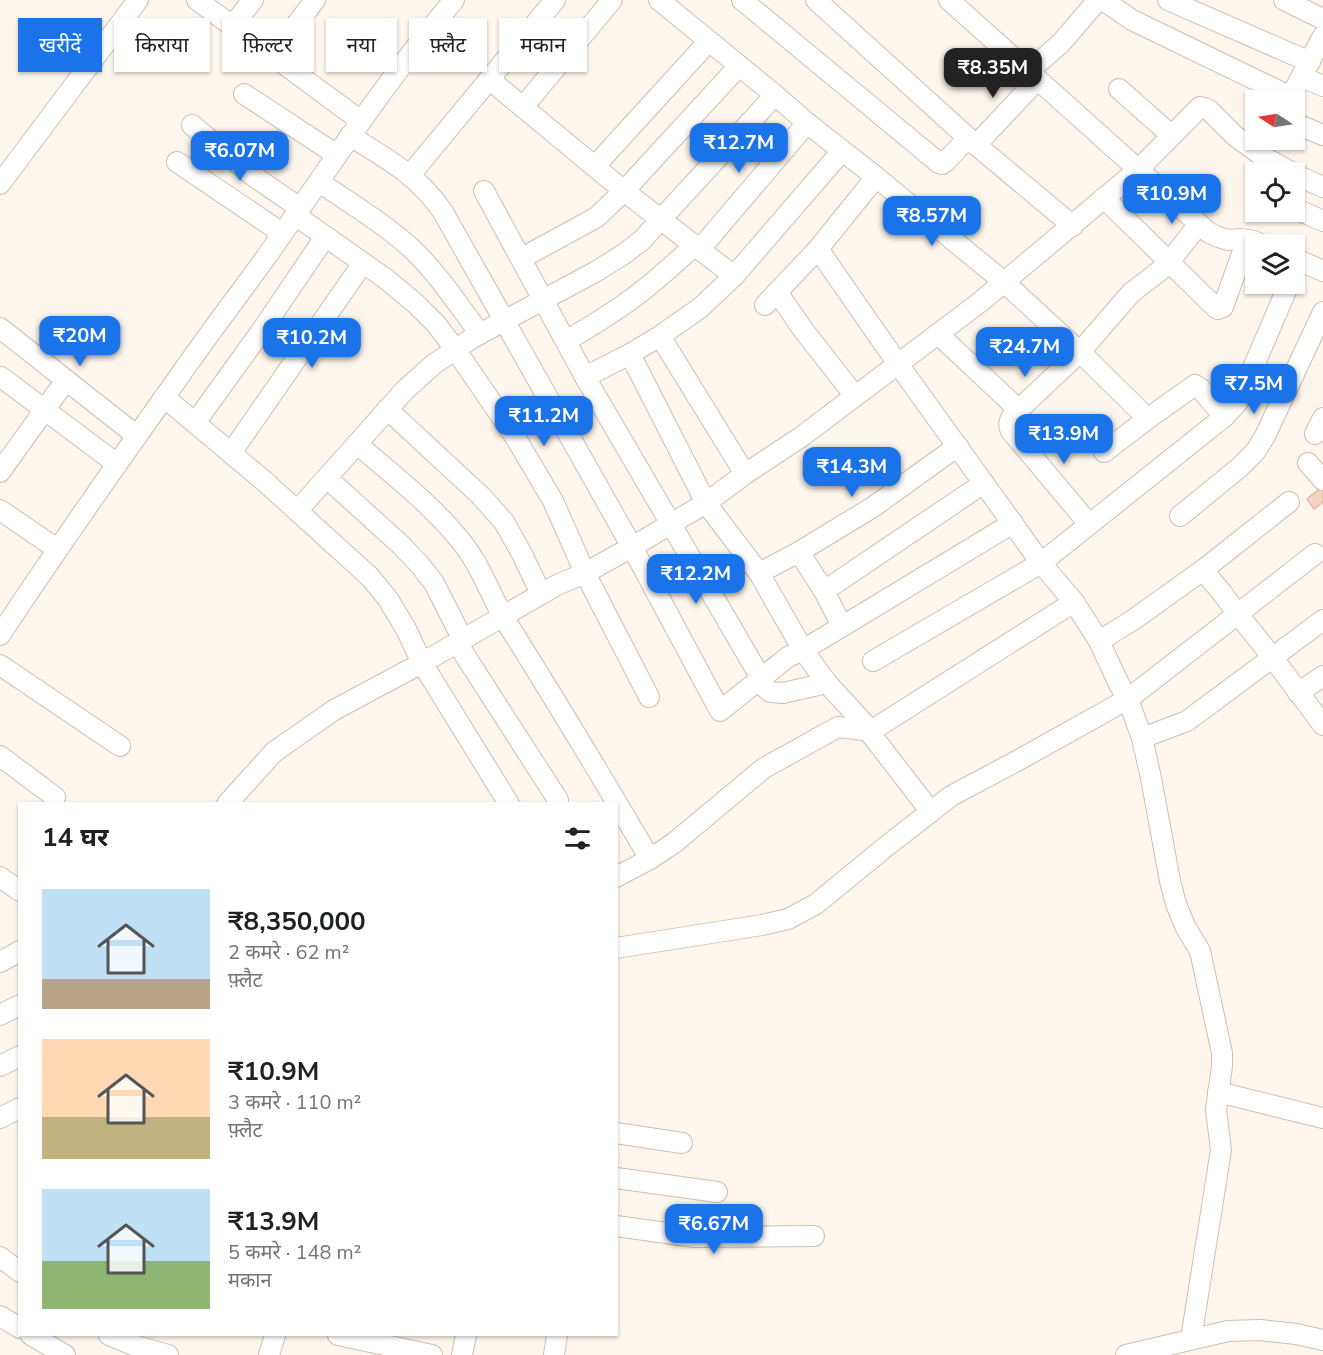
<!DOCTYPE html>
<html lang="hi">
<head>
<meta charset="utf-8">
<style>
  body { margin:0; font-family:"Nunito Sans","Noto Sans Devanagari",sans-serif; background:#f6f6f6; color:#202124; height:100vh; display:flex; flex-direction:column; font-size:22px; white-space:nowrap }
  * { box-sizing:border-box; margin:0 }
  p { font-size:20px; color:#757577 }
  .icon { flex:none; width:33px; height:33px; fill:none; stroke:currentColor; stroke-width:2; stroke-linecap:round; stroke-linejoin:round }
  .map { position:relative; flex:1; overflow:hidden }
  .details { position:absolute; left:18px; top:802px; width:600px; height:534px; display:flex; flex-direction:column; background:#fff; border-radius:0px; box-shadow:0 2px 4px #0004 }
  .details>* { flex:none }
  .guide { position:absolute; left:18px; top:18px; width:600px; height:54px; display:flex; gap:12px }
  .needle { width:39px; rotate:282deg }
  .controls { position:absolute; left:1245px; top:90px; display:grid; gap:12px }
  .controls a { display:grid; place-items:center; width:60px; height:60px; border-radius:0px; background:#fff; box-shadow:0 2px 4px #0004; font-size:30px }
  .price { position:absolute; translate:-50% -51px; padding:0 14px; border-radius:12px; background:#1a73e8; color:#fff; font-size:20px; line-height:39px; filter:drop-shadow(0 2px 3px #0008) }
  .price::after { content:''; position:absolute; left:50%; top:36px; width:18px; height:14px; margin-left:-9px; background:inherit; clip-path:polygon(0 0,100% 0,50% 100%) }
  .price.current { background:#222; color:#fff }
  ul { padding:0; list-style:none }
  li { display:flex; align-items:center; gap:18px; height:150px; padding:0 24px }
  li span { display:grid; place-items:center; flex:none; width:168px; height:120px; border-radius:0px; color:#555 }
  li>.icon { margin-inline-start:auto }
  span .icon { width:72px; height:72px; fill:#fffc; stroke-width:1 }
  li b { font-size:26px }
  h2 { display:flex; justify-content:space-between; align-items:center; height:72px; padding:0 24px; font-size:26px }
  .chip { padding:0 21px; border-radius:0px; background:#fff; box-shadow:0 2px 4px #0004; font-size:21px; line-height:54px }
  .chip.current { background:#1a73e8; color:#fff }
  .map>svg:first-child { display:block }
</style>
</head>
<body>
<div class="map">
<svg width="1323" height="1355" viewBox="0 0 1323 1355">
  <rect width="100%" height="100%" fill="#fdf6ec"/>
  <path fill="#f3d5c3" stroke="#e6bba3" stroke-width="1.5" d="M1323,486V502L1314,509L1307,499Z"/>
  <g fill="none" stroke-linecap="round" stroke-linejoin="round">
    <defs>
      <g id="minor">
        <path d="M197,0L361,121"/>
        <path d="M659,0L775,95L807,123L876,177L1004,282L1080,352L1143,414L1150,417L1195,385L1200,388L1224,417"/>
        <path d="M742,0L939,163L942,164L945,162L968,138"/>
        <path d="M816,0L976,145L1073,226"/>
        <path d="M949,0L1208,232L1218,237L1228,240L1241,239L1254,241L1261,244"/>
        <path d="M1103,0L1132,20L1291,97"/>
        <path d="M1168,0L1310,62"/>
        <path d="M1284,0L1323,19"/>
        <path d="M232,26L253,0"/>
        <path d="M273,55L315,0"/>
        <path d="M1029,71L1061,43L1098,0"/>
        <path d="M1302,77L1323,86"/>
        <path d="M489,79L624,191L734,276"/>
        <path d="M1119,89L1171,135"/>
        <path d="M244,94L337,155"/>
        <path d="M1289,100L1323,36"/>
        <path d="M523,107L612,0"/>
        <path d="M1294,123L1323,135"/>
        <path d="M192,125L252,175L300,208"/>
        <path d="M350,136C386,158 419,176 443,212L632,547L720,711L788,657L803,650L1013,523"/>
        <path d="M976,145L1037,80"/>
        <path d="M177,162L282,233"/>
        <path d="M595,166L709,41"/>
        <path d="M1294,174L1323,187"/>
        <path d="M410,175L555,0"/>
        <path d="M319,182C350,203 385,224 413,250C439,275 459,306 480,334"/>
        <path d="M0,184L138,0"/>
        <path d="M484,191L585,377L755,668"/>
        <path d="M1104,198L1216,308L1218,309L1223,307L1247,240"/>
        <path d="M1294,208L1323,221"/>
        <path d="M295,215L386,279L416,304L436,324L455,349L514,435L553,501L585,573L649,697"/>
        <path d="M700,249L807,123"/>
        <path d="M818,249L898,364L1041,563L1074,602L1099,641"/>
        <path d="M522,258L597,217L624,191L739,66"/>
        <path d="M1294,258L1323,271"/>
        <path d="M777,292L804,331L855,396"/>
        <path d="M765,305L818,249L876,177"/>
        <path d="M0,328L137,436"/>
        <path d="M938,334L1019,410"/>
        <path d="M660,336L745,474"/>
        <path d="M566,341C588,328 610,315 630,300C653,284 674,264 695,245"/>
        <path d="M630,354L706,503L759,573L803,650L827,683L871,731L870,733L931,812"/>
        <path d="M1,377L117,464"/>
        <path d="M585,377L630,354L660,336L700,308L734,276L842,151"/>
        <path d="M164,397L263,480L370,577L388,599L406,629L422,663L509,804"/>
        <path d="M387,409L481,496L504,522L522,554L541,594"/>
        <path d="M195,423L262,330L325,237"/>
        <path d="M1315,434L1323,418"/>
        <path d="M357,444C392,474 431,504 460,540C480,564 490,594 505,620C555,699 603,779 650,859"/>
        <path d="M1104,452L1150,417"/>
        <path d="M231,453L363,263"/>
        <path d="M1308,463L1323,480"/>
        <path d="M0,472L66,380"/>
        <path d="M327,478L401,545L420,565L434,583L463,640"/>
        <path d="M0,510L57,549"/>
        <path d="M297,511L405,390L434,364L474,337L595,272L624,254L642,240L775,95"/>
        <path d="M1180,516L1240,467L1255,452L1265,436L1323,312"/>
        <path d="M1089,524L1011,431C1008,425 1009,422 1012,416L1080,352L1131,293L1166,266L1199,224"/>
        <path d="M799,552L824,591L842,626"/>
        <path d="M1203,570L1289,502"/>
        <path d="M759,573L799,552L873,507L958,446"/>
        <path d="M824,591L984,483"/>
        <path d="M0,635C57,549 116,465 176,381C204,340 235,300 264,260C326,172 385,82 454,0"/>
        <path d="M457,643L558,800"/>
        <path d="M873,661L1041,563L1224,417L1237,403L1244,389L1289,284"/>
        <path d="M0,665L120,746"/>
        <path d="M758,681L770,692L783,693L827,683"/>
        <path d="M1298,693L1323,676"/>
        <path d="M1142,738L1187,721L1323,620"/>
        <path d="M0,756L55,797"/>
        <path d="M227,804L274,752L334,710L422,663L557,585L585,573L632,547L706,503L745,474L801,437L979,303L1139,169L1200,107L1205,108L1209,110L1235,136L1264,157L1291,172"/>
        <path d="M0,877L20,891"/>
        <path d="M616,877L650,859L674,843L764,768L838,727L871,731L1074,602"/>
        <path d="M616,948L762,925L788,919L816,904L888,845L951,796L1015,762L1128,699L1119,684L1099,641L1133,620L1203,570L1222,593L1237,613L1273,658L1323,725"/>
        <path d="M0,962L20,951"/>
        <path d="M0,1015L20,1005"/>
        <path d="M0,1066L20,1056"/>
        <path d="M1218,1092L1323,1118"/>
        <path d="M0,1118L20,1108"/>
        <path d="M616,1133L682,1143"/>
        <path d="M616,1178L717,1192"/>
        <path d="M616,1226L695,1237L814,1236"/>
        <path d="M0,1257L20,1272"/>
        <path d="M0,1316L20,1328"/>
        <path d="M31,1335L65,1355"/>
        <path d="M109,1335L136,1346L168,1355"/>
        <path d="M338,1335L432,1355"/>
        <path d="M1191,1339L1221,1150L1216,1110L1222,1066V1053L1200,951L1186,928L1176,904L1170,881L1151,778L1142,738L1128,699L1315,554"/>
        <path d="M269,1355L275,1335"/>
        <path d="M462,1355L466,1335"/>
        <path d="M554,1355L557,1335"/>
        <path d="M1126,1355L1228,1331L1260,1330L1296,1334L1323,1340"/>
      </g>
    </defs>
    <use href="#minor" stroke="#d1beb0" stroke-width="22"/>
    <use href="#minor" stroke="#fff" stroke-width="20"/>
  </g>
</svg>
<div class="controls">
<a><svg class="needle" viewBox="-14 -14 28 28"><path d="M0-13l5 13h-10z" fill="#e53935"/><path d="M0 13l5-13h-10z" fill="#757577"/></svg></a>
<a><svg class="icon" aria-label="locate" viewBox="0 0 24 24"><circle cx="12" cy="12" r="6"/><path d="M12 2v4M12 18v4M2 12h4M18 12h4"/></svg></a>
<a><svg class="icon" aria-label="layers" viewBox="0 0 24 24"><path d="M12 4l9 5-9 5-9-5zM3 14l9 5 9-5"/></svg></a>
</div>
<b class="price current" style="left:993px;top:99px">₹8.35M</b>
<b class="price" style="left:739px;top:174px">₹12.7M</b>
<b class="price" style="left:240px;top:182px">₹6.07M</b>
<b class="price" style="left:1172px;top:225px">₹10.9M</b>
<b class="price" style="left:932px;top:247px">₹8.57M</b>
<b class="price" style="left:80px;top:367px">₹20M</b>
<b class="price" style="left:312px;top:369px">₹10.2M</b>
<b class="price" style="left:1025px;top:378px">₹24.7M</b>
<b class="price" style="left:1254px;top:415px">₹7.5M</b>
<b class="price" style="left:544px;top:447px">₹11.2M</b>
<b class="price" style="left:1064px;top:465px">₹13.9M</b>
<b class="price" style="left:852px;top:498px">₹14.3M</b>
<b class="price" style="left:696px;top:605px">₹12.2M</b>
<b class="price" style="left:714px;top:1255px">₹6.67M</b>
<div class="guide">
<a class="chip current">खरीदें</a>
<a class="chip">किराया</a>
<a class="chip">फ़िल्टर</a>
<a class="chip">नया</a>
<a class="chip">फ़्लैट</a>
<a class="chip">मकान</a>
</div>
<section class="details">
<h2>14 घर<svg class="icon" aria-label="filters" viewBox="0 0 24 24"><path d="M4 7h16M4 17h16"/><circle cx="9" cy="7" r="2"/><circle cx="15" cy="17" r="2"/></svg></h2>
<ul>
<li><span style="background:linear-gradient(#bfe0f5 75%,#b9a48a 0)"><svg class="icon" aria-label="home" viewBox="0 0 24 24"><path d="M3 11l9-7 9 7M6 9v11h12V9"/></svg></span><div><b>₹8,350,000</b><p>2 कमरे · 62 m²</p><p>फ़्लैट</p></div></li>
<li><span style="background:linear-gradient(#ffd9b3 65%,#c2b280 0)"><svg class="icon" aria-label="home" viewBox="0 0 24 24"><path d="M3 11l9-7 9 7M6 9v11h12V9"/></svg></span><div><b>₹10.9M</b><p>3 कमरे · 110 m²</p><p>फ़्लैट</p></div></li>
<li><span style="background:linear-gradient(#bfe0f5 60%,#8fb573 0)"><svg class="icon" aria-label="home" viewBox="0 0 24 24"><path d="M3 11l9-7 9 7M6 9v11h12V9"/></svg></span><div><b>₹13.9M</b><p>5 कमरे · 148 m²</p><p>मकान</p></div></li>
</ul>
</section>
</div>
</body>
</html>
